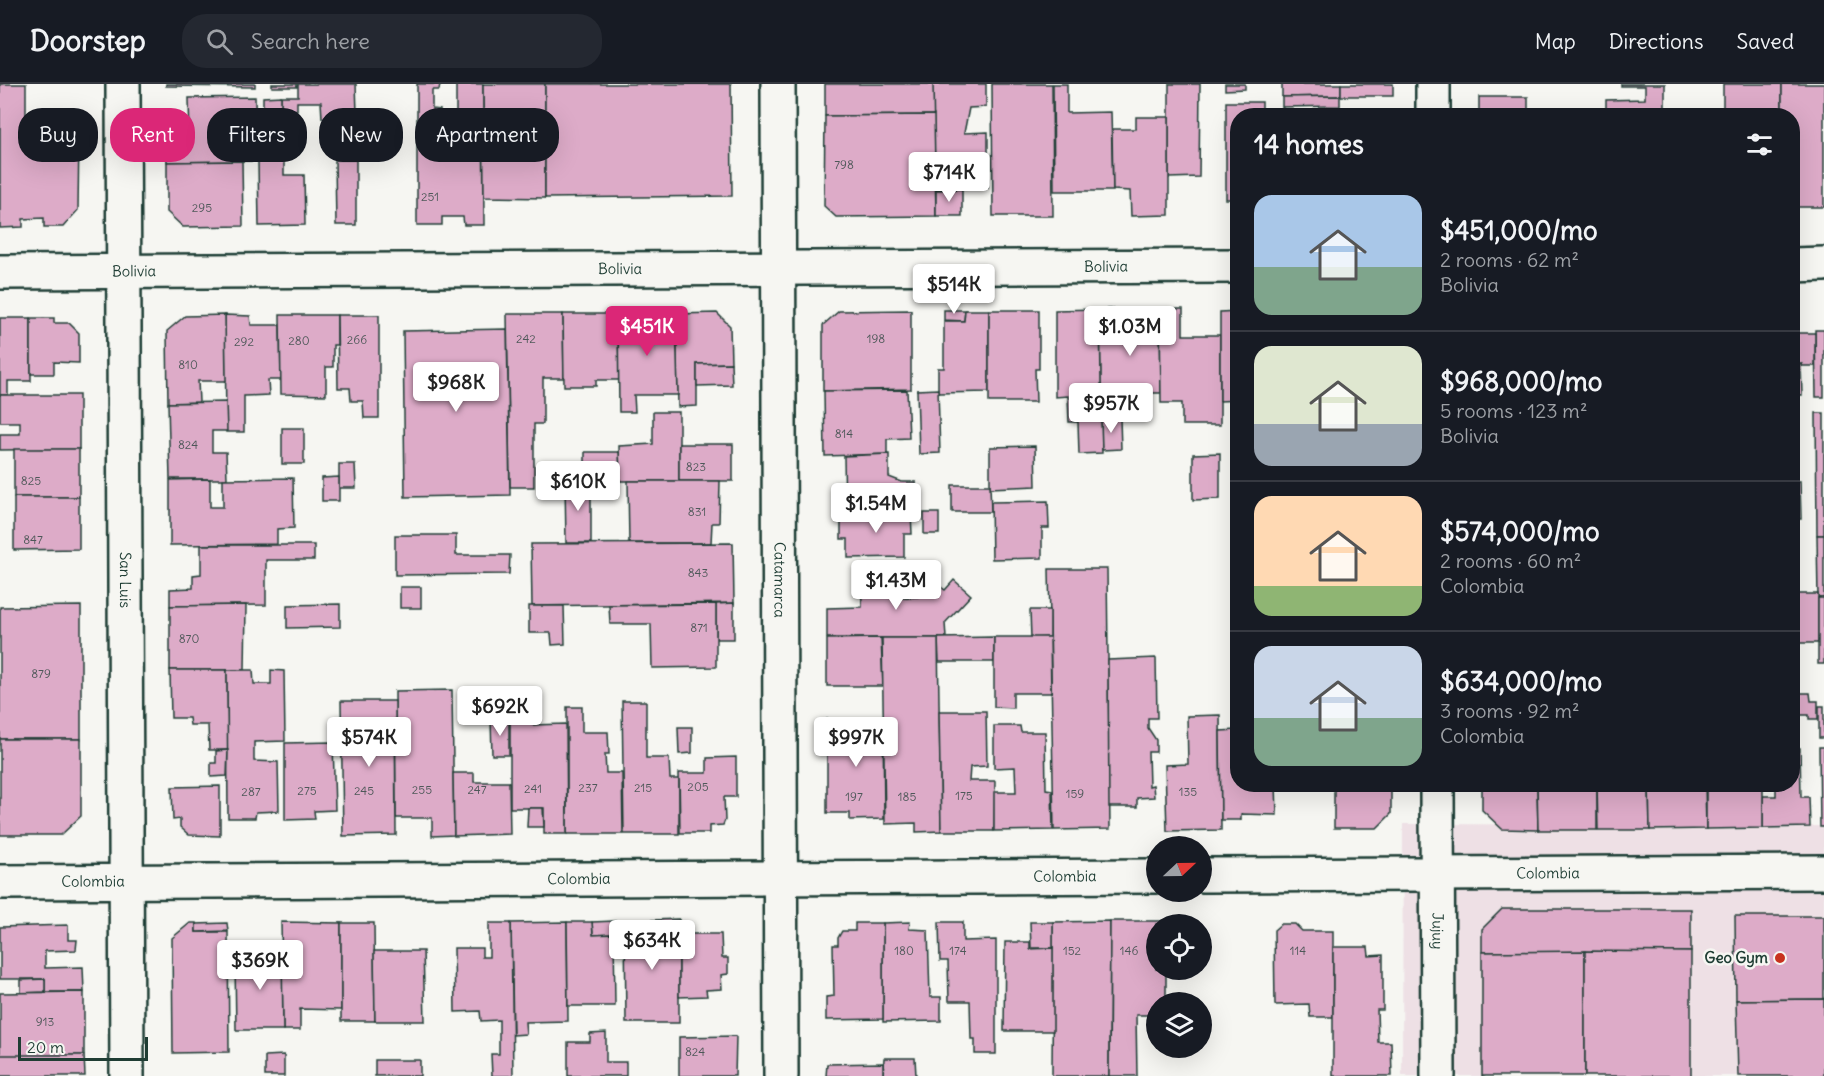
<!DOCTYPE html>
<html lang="en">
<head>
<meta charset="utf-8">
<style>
  body { margin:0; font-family:Delius,sans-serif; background:#242831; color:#f1f3f6; height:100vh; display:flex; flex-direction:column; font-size:22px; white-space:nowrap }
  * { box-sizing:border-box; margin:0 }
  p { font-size:20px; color:#9ea1a6 }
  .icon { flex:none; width:33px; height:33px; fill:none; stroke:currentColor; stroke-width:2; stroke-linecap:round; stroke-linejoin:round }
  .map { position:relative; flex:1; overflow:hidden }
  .side { position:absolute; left:1230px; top:24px; width:570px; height:684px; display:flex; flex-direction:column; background:#171b24; border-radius:24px; box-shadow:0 6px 24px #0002 }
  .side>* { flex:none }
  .banner { position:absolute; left:18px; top:24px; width:570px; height:54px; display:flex; gap:12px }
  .needle { width:39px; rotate:68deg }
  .fabs { position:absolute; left:1146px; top:752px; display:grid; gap:12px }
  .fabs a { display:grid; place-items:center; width:66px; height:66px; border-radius:50%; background:#171b24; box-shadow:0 6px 24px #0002; font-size:30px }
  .scale { position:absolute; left:18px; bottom:15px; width:130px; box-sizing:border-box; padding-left:6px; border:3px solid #1f3d34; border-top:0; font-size:16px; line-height:21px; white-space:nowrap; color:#1f3d34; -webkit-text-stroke:4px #f6f6f2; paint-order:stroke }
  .price { position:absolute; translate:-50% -51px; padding:0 14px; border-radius:6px; background:#fff; color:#222; font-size:20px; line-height:39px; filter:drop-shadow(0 2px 3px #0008) }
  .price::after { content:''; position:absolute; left:50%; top:36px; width:18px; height:14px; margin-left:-9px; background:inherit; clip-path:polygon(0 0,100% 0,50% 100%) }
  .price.selected { background:#db2777; color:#fff }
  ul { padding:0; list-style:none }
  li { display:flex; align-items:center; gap:18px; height:150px; padding:0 24px }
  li+li { border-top:2px solid #363941 }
  li span { display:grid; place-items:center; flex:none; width:168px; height:120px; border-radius:18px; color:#555 }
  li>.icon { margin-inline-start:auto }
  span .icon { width:72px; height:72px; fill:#fffc; stroke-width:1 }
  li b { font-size:26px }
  h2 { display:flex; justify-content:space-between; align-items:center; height:72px; padding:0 24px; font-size:26px }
  .chip { padding:0 21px; border-radius:24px; background:#171b24; box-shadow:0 6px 24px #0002; font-size:21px; line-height:54px }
  .chip.selected { background:#db2777; color:#fff }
  header { display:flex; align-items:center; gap:36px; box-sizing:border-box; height:84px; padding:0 30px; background:#171b24; border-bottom:2px solid #363941 }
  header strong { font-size:28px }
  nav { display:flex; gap:33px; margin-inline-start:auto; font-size:21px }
  .search { width:420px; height:54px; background:#242831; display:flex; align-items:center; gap:15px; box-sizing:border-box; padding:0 21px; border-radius:24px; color:#9ea1a6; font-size:22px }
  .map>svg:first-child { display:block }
</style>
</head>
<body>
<header>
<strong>Doorstep</strong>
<div class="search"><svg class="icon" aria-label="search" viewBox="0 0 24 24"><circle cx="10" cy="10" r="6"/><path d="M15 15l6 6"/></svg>Search here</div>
<nav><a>Map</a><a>Directions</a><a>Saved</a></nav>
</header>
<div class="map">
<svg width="1824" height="992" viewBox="0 0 1824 992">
  <rect width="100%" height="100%" fill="#f6f6f2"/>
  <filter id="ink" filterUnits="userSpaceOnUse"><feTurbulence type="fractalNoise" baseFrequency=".0167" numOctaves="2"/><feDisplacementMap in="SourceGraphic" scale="12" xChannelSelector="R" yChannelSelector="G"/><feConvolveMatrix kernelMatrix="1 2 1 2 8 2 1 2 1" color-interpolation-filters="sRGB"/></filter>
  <g filter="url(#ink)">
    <path fill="#eee0e5" d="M1403,740L1824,742V992H1402Z"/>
    <g fill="#ddabc8" stroke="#1f3d34" stroke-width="1.5">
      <path d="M0,0H26V54H52L53,50L79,49L78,126L63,143H44V134L23,135V143L0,144Z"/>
      <path d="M166,0H255V3L166,2Z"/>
      <rect x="272" y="0" width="25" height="3"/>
      <path d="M298,0H356L357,29H341L342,34H322L321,18H297V26H281V12H298Z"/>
      <path d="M417,0H440L439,6H432V25L440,26V54L456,53V0H483L484,141H464L463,133H442V141H417Z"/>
      <path d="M483,0H545V114L484,113Z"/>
      <path d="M545,0H731L732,112L545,114Z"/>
      <path d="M825,0H934V31L825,32Z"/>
      <path d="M933,0H986V23L969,24L964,49L988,48V104L935,105Z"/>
      <path d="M992,0H1052L1053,132H993Z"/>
      <path d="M1053,0H1067V29L1111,28L1113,107H1054Z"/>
      <path d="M1169,0H1200L1199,93L1169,94Z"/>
      <path d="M1225,0H1245V5L1225,6Z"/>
      <path d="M1282,0H1341V12L1282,13Z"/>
      <rect x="1341" y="0" width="52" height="12"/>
      <path d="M1621,0H1665V32H1606V16L1645,15V2H1621Z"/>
      <rect x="1723" y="0" width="59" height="32"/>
      <path d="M1782,0H1824V123H1792V32H1782Z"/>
      <path d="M281,12V37H263V13Z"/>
      <path d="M1340,12V22L1282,23V13Z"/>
      <path d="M255,13L256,77L167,78L166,57H190L189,14Z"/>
      <rect x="1479" y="13" width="49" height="18"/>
      <path d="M1226,18H1262V32H1238V115H1226Z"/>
      <rect x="30" y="31" width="14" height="21"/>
      <path d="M934,31L936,132L836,133L824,122L825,32Z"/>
      <path d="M1136,33H1169V131L1131,132L1130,107L1113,106L1112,45H1136Z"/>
      <path d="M335,76H356V141H336Z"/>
      <path d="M242,77L243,142L183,143L167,128V78Z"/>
      <path d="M258,77H284V91H304L305,141L259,142Z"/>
      <path d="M962,105V132H936V106Z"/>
      <path d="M1100,225H1160L1161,309H1144L1145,323L1101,324Z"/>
      <path d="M1100,225L1102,369L1079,370L1078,338H1069L1068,312L1055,313V226Z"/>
      <path d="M1160,225H1183V251H1220V341H1182V319H1161Z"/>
      <path d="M911,226V305L823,307V241L839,227Z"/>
      <path d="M944,226H965L964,237L944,236Z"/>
      <path d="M965,226H989V308L938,309V284H944V237H964Z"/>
      <path d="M989,226H1039V285H1035L1036,318H989Z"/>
      <path d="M1238,227V316L1220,317V228Z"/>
      <path d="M717,229L730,242L731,279L697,280V322L678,323L676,230Z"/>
      <path d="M507,230H563L564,294H543V340H534V403H510Z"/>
      <path d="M563,230H618L619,296H596V302H564Z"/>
      <path d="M618,230H676L678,311H634L635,328H619Z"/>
      <path d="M225,231L250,232L251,241H280L281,296H268L269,311L244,312V348H226Z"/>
      <path d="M225,231L226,297H198L199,318L168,319L167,247L185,232Z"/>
      <path d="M280,231H337V261H333V283H326V311L281,310Z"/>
      <path d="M337,231H379V334H364L363,317H351L350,304H338Z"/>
      <path d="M0,234H31V297H8V311H0Z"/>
      <path d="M31,234H54V239H69L79,249V279L54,278V290H31Z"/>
      <path d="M507,245L510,411L405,413L403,247Z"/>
      <path d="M1815,246H1824V313H1816Z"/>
      <path d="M1796,249H1815V282H1802V280H1797Z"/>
      <path d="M731,279L732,301L697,302V280Z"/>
      <path d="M1792,280H1801L1802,311H1792Z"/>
      <path d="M938,305L940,369L919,370L917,306Z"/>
      <path d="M907,306L909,354L887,355V370L825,372L824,307Z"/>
      <path d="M0,311H79V365L0,366V350H20V338H0Z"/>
      <path d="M226,318L227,347H212V368H226L227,395H170L168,319Z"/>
      <path d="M653,328H679V397H620L619,362L653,360Z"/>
      <path d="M1816,329H1824V451H1817Z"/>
      <path d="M1101,335H1120L1121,365L1102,366Z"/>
      <rect x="282" y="344" width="22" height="36"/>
      <rect x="679" y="360" width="54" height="37"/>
      <path d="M1035,362L1036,402L990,404V363Z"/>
      <rect x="14" y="365" width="65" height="48"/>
      <path d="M585,368H619L620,397H585Z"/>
      <path d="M1220,369V415L1193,416V370Z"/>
      <path d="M889,370V393L902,398H916L917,420H902V429L845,430L844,372Z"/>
      <path d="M339,380H355L356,404H339Z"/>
      <path d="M339,393V417H322V394Z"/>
      <path d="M293,394L294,444L277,445V460L170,461V396L210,395V423H223V395Z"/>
      <path d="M565,397H591V459H566Z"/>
      <path d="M628,397H720L719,439H712L711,459H629Z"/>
      <path d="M1792,397H1800L1801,435H1792Z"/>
      <path d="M952,401H990L991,428H952Z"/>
      <path d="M14,413H79V465L14,466Z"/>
      <path d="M1048,417L1049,444H1042V474L992,475L991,418Z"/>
      <path d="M911,429L912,450H904V473L848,474V455H841V430Z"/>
      <rect x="924" y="429" width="15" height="21"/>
      <path d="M395,451H456V471H510L509,490L395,491Z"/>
      <path d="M1817,451H1824V514H1818Z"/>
      <path d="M733,459L734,519L532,522L531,460Z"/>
      <path d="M201,461H314V476H266V521L170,522V505L193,504V491L201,490Z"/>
      <path d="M861,485H889L890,503L902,514L918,513L933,497L945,506L954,496L971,511L945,539L946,554H827V524L862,523Z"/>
      <path d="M1049,485H1107L1110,745L1054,746Z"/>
      <rect x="400" y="503" width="21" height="21"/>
      <rect x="1792" y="510" width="26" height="49"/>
      <rect x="1818" y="514" width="6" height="66"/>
      <path d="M734,519V555H716V520Z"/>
      <path d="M340,520V543L287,544V521Z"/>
      <path d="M716,520V583L652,584L651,540H610L609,521Z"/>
      <path d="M246,521L245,586H170V522Z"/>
      <path d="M81,522V655H0V523Z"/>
      <path d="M529,522H564L565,560L552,561L551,549H529Z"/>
      <path d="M1030,526H1050V553L1031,554Z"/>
      <path d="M994,553V578H939L938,554Z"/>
      <path d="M994,553H1050L1051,609H1013V624L994,623Z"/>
      <path d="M881,554L883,602H827V555Z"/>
      <path d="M882,554H938L941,747L916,748V739L885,740Z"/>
      <path d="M1156,574L1157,634H1148V644L1156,656V668H1148L1149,702L1153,701L1154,713L1137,714V723H1109L1108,576Z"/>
      <path d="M170,586H227L228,666H209L208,641H190L189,634H171Z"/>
      <path d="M227,586H253L254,600H271V586L284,587L285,657L254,658V677L278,678L279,727L256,728L255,734H228Z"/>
      <path d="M452,606L454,751L432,752V734H396L395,607Z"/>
      <path d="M1792,609H1810L1811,617H1818V635H1809V631H1792Z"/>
      <path d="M341,617H395L396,751L343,752Z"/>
      <path d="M622,617H646V674H669L670,695H679V750H624Z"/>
      <rect x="1819" y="622" width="5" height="32"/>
      <path d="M567,623H582V648H608L609,670H605L606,689H622L623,750H567Z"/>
      <path d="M939,627H986L987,682L970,683L969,697H995L994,747H941Z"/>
      <path d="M1220,631L1221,746L1167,747L1165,681L1188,680L1187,632Z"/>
      <path d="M510,632H532V641L566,640L567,750H544V724H510Z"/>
      <path d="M509,634V671H492L491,635Z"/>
      <path d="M827,635H883L884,735L850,736V729H827Z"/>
      <path d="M994,642H1020L1021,648H1045L1046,705L1052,706L1053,746L994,747V708H1016L1015,683L994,684Z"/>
      <path d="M678,643H692V669L679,670Z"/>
      <path d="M1238,646V700H1276L1277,731L1241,730V736H1221L1220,647Z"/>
      <path d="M0,655H81V732L61,751H0Z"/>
      <path d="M333,658L335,726L314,727L315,735L285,736V659Z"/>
      <path d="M1819,663H1824V743H1820Z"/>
      <path d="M1792,664H1800L1801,713H1809L1810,743L1763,744V712H1776V700H1792Z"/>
      <path d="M228,666L227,692L211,693V679H216V667Z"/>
      <path d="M736,673V713H724L725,736L723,741L709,742V749H680L679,689H707V674Z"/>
      <path d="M453,689H474V698H509L510,750L454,752Z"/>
      <path d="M1334,700H1391V730L1377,744H1334Z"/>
      <path d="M1482,700H1537L1538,746L1502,745L1482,726Z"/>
      <path d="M1537,700H1597V746H1538Z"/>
      <path d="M1597,700H1649L1650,746H1598Z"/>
      <path d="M1649,700L1679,702V700H1705L1706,745L1650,746Z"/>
      <path d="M1706,700H1763V744L1706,745Z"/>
      <path d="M220,702V752L189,751L180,743V735L173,736L172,703Z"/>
      <path d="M528,724H543L544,743H527Z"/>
      <path d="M1502,825H1691V868H1482V845Z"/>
      <path d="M1735,832H1824V915L1736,916Z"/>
      <path d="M679,835V939H626L625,837Z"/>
      <path d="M615,837L614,850L593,851L592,838Z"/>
      <path d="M1110,837L1109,992H1052L1053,838Z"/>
      <path d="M1110,837H1166V840H1156V885H1166V916L1156,918V931H1136L1137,992H1109Z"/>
      <path d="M281,838L341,839V926L300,925V946H283Z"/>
      <path d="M567,838L568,937L525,938L526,950L513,951L511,839Z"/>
      <path d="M567,838H592L593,851L614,850L615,922H568Z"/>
      <path d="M910,838L909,845L928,846L930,913H941V937L883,938V839Z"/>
      <path d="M939,838H963V857L996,856V970H975V955H971L970,917H949L948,877H940Z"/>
      <path d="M1030,838H1053V864H1031Z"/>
      <path d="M190,839H196V848H228L229,968L173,969L172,854Z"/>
      <path d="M227,839L228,847L196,848V840Z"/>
      <path d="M341,839H374L375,937H341Z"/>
      <path d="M489,839H511L513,992H492L491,970H499V936L481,937L480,927L455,928L454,864H482V873H489Z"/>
      <path d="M855,839H883V935L826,936V913L834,912L833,861H838V854L842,847H855Z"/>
      <path d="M1281,840H1295L1302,847H1333V933H1310L1309,920L1275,921L1274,846Z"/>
      <path d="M68,841V856H77L76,866L45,867V884L83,883L84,908H45V895H0V843Z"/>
      <path d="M679,850H721L722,874H728V890L721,891L722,905L706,906L707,912L679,913Z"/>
      <path d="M1005,858H1030V865L1053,864V947H1004Z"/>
      <path d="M1333,863H1368L1369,872L1383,871V926H1377L1378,958H1391L1392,992H1333Z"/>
      <path d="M282,865L283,946H236L235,878L250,877V866Z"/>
      <rect x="235" y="866" width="15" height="11"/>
      <path d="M374,867H423L425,937H375Z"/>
      <path d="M1585,867V992H1482V868Z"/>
      <path d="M1585,867L1691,868V992H1585Z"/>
      <path d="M45,895V908L21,909V896Z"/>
      <path d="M84,908V971L0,972V909Z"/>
      <path d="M1824,915V992H1738L1736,916Z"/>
      <path d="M606,949V978H626V992H568V958H590V950Z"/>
      <path d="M736,952L735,992H679V953Z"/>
      <path d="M0,971H84L85,992H0Z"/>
      <path d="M284,971V992H265V972Z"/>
      <path d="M884,974H915L916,992H883Z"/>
      <rect x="375" y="976" width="45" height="16"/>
      <path d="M883,979V992H826L827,980Z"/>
    </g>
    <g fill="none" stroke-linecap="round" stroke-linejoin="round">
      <defs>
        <g id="street">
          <path id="s1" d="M123,0L127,992"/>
          <path id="s2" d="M778,0L781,992"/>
          <path d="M1433,0V32"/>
          <path d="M1792,181L1824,180"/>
          <path id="s3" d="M0,188L1238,182"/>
          <path id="s4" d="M1437,700L1438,992"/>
          <path id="s5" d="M1202,791L1824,788"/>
          <path id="s6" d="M0,798L1156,792"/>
        </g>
      </defs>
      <use href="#street" stroke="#1f3d34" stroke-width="38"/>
      <use href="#street" stroke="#f6f6f2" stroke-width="33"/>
    </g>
  </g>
  <circle fill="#c8321e" stroke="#f6f6f2" stroke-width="2" cx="1780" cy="874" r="6"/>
  <g text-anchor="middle" stroke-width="5" stroke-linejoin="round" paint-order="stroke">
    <g font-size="12" fill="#4e5859">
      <text x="844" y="85">798</text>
      <text x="430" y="117">251</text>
      <text x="202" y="128">295</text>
      <text x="526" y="259">242</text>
      <text x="876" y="259">198</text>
      <text x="357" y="260">266</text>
      <text x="299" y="261">280</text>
      <text x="244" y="262">292</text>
      <text x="188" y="285">810</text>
      <text x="844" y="354">814</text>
      <text x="188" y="365">824</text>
      <text x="696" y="387">823</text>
      <text x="31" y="401">825</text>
      <text x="697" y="432">831</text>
      <text x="33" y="460">847</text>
      <text x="698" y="493">843</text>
      <text x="699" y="548">871</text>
      <text x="189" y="559">870</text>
      <text x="41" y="594">879</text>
      <text x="698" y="707">205</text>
      <text x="588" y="708">237</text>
      <text x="643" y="708">215</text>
      <text x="533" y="709">241</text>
      <text x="422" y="710">255</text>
      <text x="477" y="710">247</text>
      <text x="307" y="711">275</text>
      <text x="364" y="711">245</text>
      <text x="251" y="712">287</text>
      <text x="1188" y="712">135</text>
      <text x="1075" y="714">159</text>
      <text x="964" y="716">175</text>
      <text x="854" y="717">197</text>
      <text x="907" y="717">185</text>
      <text x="904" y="871">180</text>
      <text x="958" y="871">174</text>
      <text x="1072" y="871">152</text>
      <text x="1129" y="871">146</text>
      <text x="1298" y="871">114</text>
      <text x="45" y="942">913</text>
      <text x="695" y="972">824</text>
    </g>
    <g font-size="15" fill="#1f3d34" stroke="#f6f6f2">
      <text dy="5" stroke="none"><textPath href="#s3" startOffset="1106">Bolivia</textPath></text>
      <text dy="5" stroke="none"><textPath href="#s3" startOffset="620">Bolivia</textPath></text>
      <text dy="5" stroke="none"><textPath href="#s3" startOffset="134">Bolivia</textPath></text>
      <text dy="5" stroke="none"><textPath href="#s1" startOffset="496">San Luis</textPath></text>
      <text dy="5" stroke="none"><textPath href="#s2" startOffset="496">Catamarca</textPath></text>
      <text dy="5" stroke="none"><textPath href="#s5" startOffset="346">Colombia</textPath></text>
      <text dy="5" stroke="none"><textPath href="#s6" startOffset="1065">Colombia</textPath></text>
      <text dy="5" stroke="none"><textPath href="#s6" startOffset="579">Colombia</textPath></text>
      <text dy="5" stroke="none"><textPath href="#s6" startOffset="93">Colombia</textPath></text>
      <text dy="5" stroke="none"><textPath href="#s4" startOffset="147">Jujuy</textPath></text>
    </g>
    <g font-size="15" font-weight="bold" fill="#1f3d34" stroke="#f6f6f2" text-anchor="end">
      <text x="1768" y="879">Geo Gym</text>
    </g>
  </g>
</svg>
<div class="fabs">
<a><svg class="needle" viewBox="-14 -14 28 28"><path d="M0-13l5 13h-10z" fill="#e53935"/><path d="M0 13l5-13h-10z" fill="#9ea1a6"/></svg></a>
<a><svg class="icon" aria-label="locate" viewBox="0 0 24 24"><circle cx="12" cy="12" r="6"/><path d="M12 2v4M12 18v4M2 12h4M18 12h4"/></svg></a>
<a><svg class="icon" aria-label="layers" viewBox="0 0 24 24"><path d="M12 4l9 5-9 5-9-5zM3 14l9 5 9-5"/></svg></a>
</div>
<div class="scale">20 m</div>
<b class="price" style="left:949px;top:119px">$714K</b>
<b class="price" style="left:954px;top:231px">$514K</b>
<b class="price selected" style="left:647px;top:273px">$451K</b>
<b class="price" style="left:1130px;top:273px">$1.03M</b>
<b class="price" style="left:456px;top:329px">$968K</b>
<b class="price" style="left:1111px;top:350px">$957K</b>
<b class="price" style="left:578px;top:428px">$610K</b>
<b class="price" style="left:876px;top:450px">$1.54M</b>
<b class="price" style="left:896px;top:527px">$1.43M</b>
<b class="price" style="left:500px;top:653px">$692K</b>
<b class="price" style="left:369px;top:684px">$574K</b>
<b class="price" style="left:856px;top:684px">$997K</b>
<b class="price" style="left:652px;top:887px">$634K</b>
<b class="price" style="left:260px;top:907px">$369K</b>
<div class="banner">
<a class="chip">Buy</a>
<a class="chip selected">Rent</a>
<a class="chip">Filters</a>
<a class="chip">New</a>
<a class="chip">Apartment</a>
</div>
<section class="side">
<h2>14 homes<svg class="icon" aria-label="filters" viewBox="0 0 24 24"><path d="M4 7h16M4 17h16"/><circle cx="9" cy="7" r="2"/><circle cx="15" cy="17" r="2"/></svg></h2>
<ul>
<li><span style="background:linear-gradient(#a9c7e8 60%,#7fa58c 0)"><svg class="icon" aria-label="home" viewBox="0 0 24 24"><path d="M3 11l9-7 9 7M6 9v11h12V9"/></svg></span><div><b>$451,000/mo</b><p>2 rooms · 62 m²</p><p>Bolivia</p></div></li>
<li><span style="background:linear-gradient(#dfe7d0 65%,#9aa5b1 0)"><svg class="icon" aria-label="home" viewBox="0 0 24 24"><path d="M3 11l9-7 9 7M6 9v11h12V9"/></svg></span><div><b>$968,000/mo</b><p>5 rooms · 123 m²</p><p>Bolivia</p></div></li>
<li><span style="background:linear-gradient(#ffd9b3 75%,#8fb573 0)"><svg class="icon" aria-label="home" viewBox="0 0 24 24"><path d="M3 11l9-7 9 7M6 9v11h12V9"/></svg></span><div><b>$574,000/mo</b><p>2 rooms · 60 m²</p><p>Colombia</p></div></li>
<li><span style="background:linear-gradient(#c9d6e8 60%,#7fa58c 0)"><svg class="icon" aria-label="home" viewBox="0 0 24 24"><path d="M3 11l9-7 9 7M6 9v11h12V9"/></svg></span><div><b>$634,000/mo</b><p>3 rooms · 92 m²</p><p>Colombia</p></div></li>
</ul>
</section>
</div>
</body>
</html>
